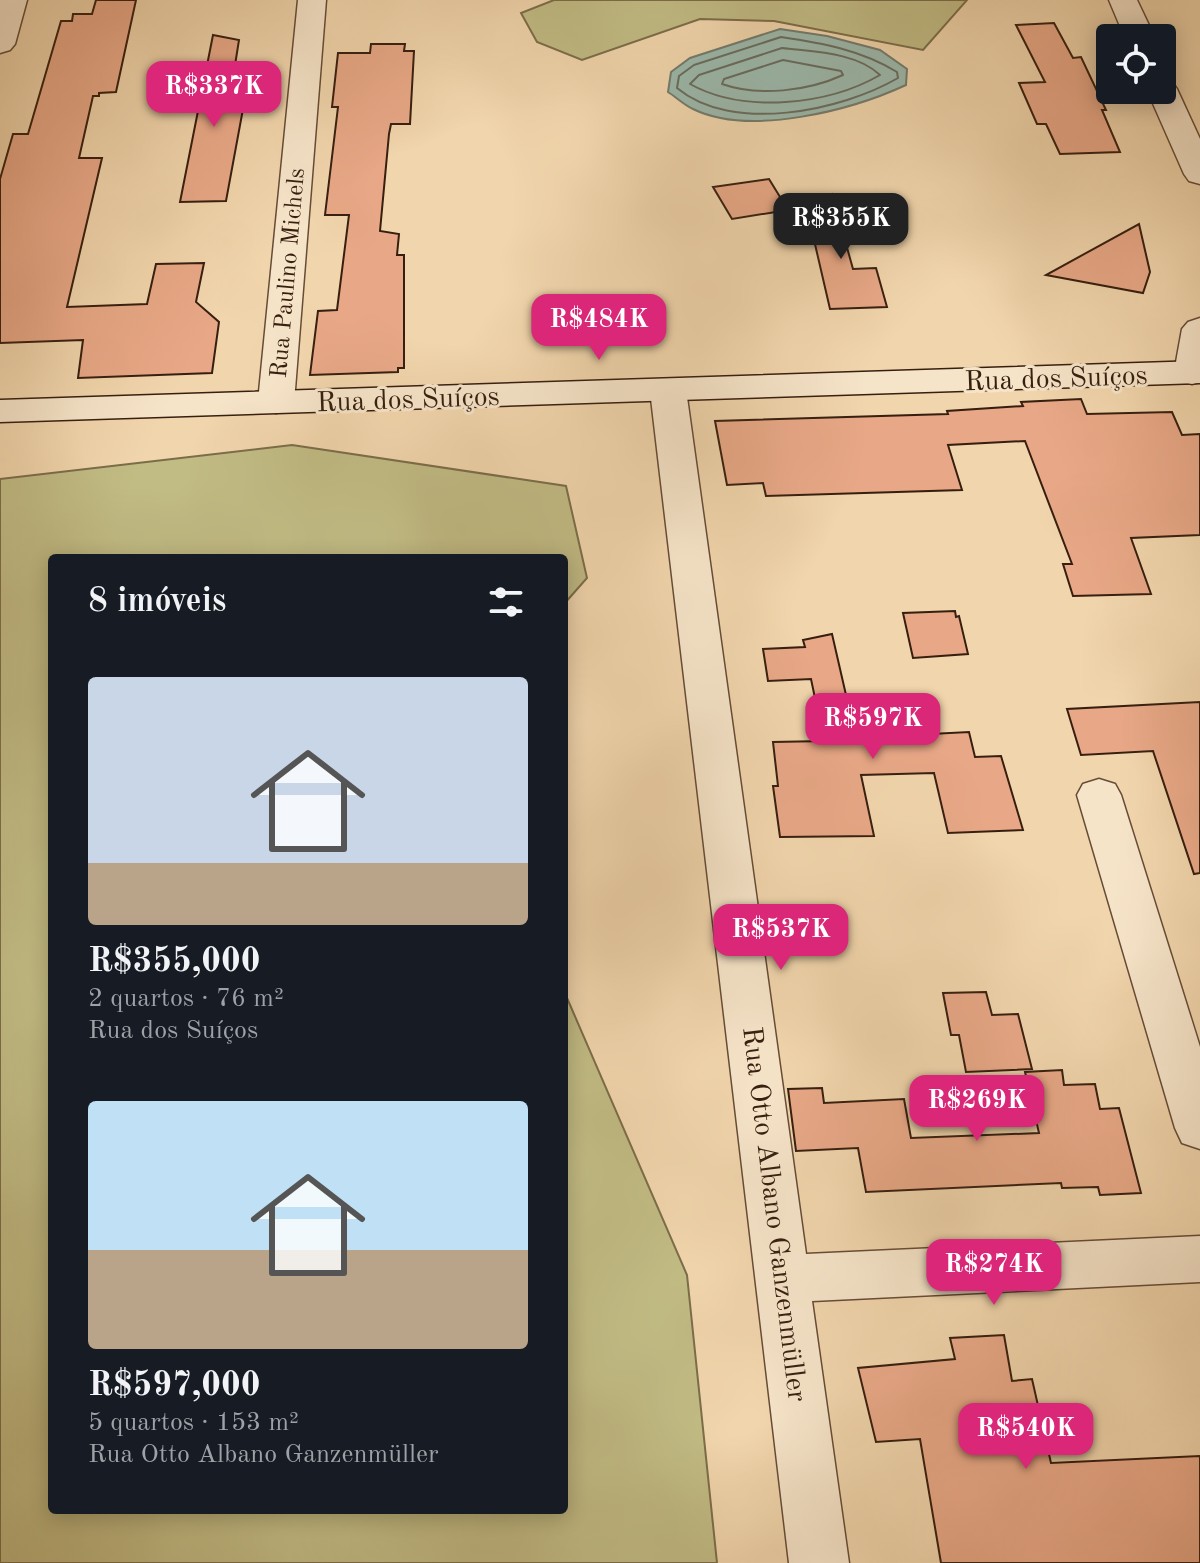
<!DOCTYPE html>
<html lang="pt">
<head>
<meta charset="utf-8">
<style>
  body { margin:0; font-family:"Old Standard TT",serif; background:#242831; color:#f1f3f6; height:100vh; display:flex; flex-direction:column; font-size:30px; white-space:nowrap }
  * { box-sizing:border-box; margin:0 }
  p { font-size:26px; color:#9ea1a6 }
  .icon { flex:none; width:44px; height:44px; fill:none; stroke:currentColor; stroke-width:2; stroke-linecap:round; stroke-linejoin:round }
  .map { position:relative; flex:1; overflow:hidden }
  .panel { position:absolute; left:48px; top:554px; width:520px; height:960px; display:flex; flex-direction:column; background:#171b24; border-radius:8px; box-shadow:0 4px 20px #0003 }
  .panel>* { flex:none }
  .fabs { position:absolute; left:1096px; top:24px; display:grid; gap:16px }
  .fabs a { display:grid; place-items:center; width:80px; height:80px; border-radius:8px; background:#171b24; box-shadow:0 4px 20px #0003; font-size:40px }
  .price { position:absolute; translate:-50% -68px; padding:0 18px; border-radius:16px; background:#db2777; color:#fff; font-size:26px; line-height:52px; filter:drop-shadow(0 2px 4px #0008) }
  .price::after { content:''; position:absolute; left:50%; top:48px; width:24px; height:18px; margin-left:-12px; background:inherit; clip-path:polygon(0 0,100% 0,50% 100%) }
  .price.current { background:#222; color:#fff }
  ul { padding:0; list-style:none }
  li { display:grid; align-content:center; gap:16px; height:424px; padding:0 40px }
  li span { display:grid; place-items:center; height:248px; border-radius:8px; color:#555 }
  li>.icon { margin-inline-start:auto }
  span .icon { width:144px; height:144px; fill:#fffc; stroke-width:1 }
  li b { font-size:34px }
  h2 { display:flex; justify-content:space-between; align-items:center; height:96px; padding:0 40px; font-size:34px }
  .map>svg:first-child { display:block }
</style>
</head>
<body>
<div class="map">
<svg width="1200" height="1563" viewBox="0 0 1200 1563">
  <rect width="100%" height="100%" fill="#f1d5ac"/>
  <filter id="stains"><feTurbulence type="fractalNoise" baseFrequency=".0025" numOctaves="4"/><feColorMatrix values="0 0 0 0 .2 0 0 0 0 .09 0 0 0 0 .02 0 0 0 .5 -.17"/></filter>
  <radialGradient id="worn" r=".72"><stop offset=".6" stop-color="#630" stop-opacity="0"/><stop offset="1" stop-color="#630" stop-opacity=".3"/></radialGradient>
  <g fill="#c1bb84" stroke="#7c6d4a" stroke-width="2">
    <path d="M554,0H967L923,50L774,21L700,19L582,60L537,42L521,13Z"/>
    <path d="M292,445L566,486L587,578L564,604V558H52V1510H564V991L687,1275L717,1563H0V479Z"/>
  </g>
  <path fill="#9bb8ab" stroke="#737b6d" stroke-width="2" d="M780,29L827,36L880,50L907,69L906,85C852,110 750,137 693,109C684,105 676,97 668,92L671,72L690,58Z"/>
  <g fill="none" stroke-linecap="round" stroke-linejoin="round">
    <g stroke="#696c5e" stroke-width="2">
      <path d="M781,37C822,43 861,50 897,72L898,78C841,111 732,134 677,88L679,76L694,65Z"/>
      <path d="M782,48C813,52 856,52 880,75C828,105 744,114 690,84L699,75Z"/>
      <path d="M783,60L841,71L843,75C808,91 759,97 722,84L724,79Z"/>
    </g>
  </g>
  <g fill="#e8a887" stroke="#371f10" stroke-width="2">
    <path d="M96,0H136L116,92L99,93V96H93L79,158H102L67,307L147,304L156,264L204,263L196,302L219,322L212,373L78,378L83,340L0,343V179L13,134H28L61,21H72L73,14H92Z"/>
    <path d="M1054,23L1073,58L1081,57L1106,110H1102L1120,152L1060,154L1046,124H1037L1019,83L1045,82L1016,25Z"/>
    <path d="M213,35L239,40L228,109H243L226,201L180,202Z"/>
    <path d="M371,44H405L404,51H414L410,124H391L389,134L380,231L399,234L397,255H404V368H398V372L310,375L318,311L337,310L349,215H325L338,107H332L338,53H370Z"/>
    <path d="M769,179L788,210L732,219L713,187Z"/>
    <path d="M832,194L853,269L876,268L887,307L830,309L805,201Z"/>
    <path d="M1139,224L1150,272L1143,293L1046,275Z"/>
    <path d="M1081,399L1087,414L1172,412L1182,435L1200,434V535L1131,538L1151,594L1073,596L1063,564H1072L1025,441L948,445L962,490L766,496L763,483L727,485L715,421L948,414L947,411L1023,406L1021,402Z"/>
    <path d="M955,611L956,617L959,616L968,654L913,658L903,613Z"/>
    <path d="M832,634L849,708H886L892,736L969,732L975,757L1001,756L1023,830L948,833L934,773L861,775L874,836L780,837L773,786H778L773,742L824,741L811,679L768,681L763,649L805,647L803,640Z"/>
    <path d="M1200,702V873L1194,874L1153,751L1081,755L1067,709Z"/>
    <path d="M986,992L992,1015L1018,1014L1032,1069L966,1072L959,1035H951L943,993Z"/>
    <path d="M1062,1070L1064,1085L1095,1084L1100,1109L1119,1108L1141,1193L1100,1195L1098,1187L1062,1188L1061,1183L866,1192L858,1148L796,1151L788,1089L822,1088L824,1103L904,1099L911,1138L1039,1133L1025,1072Z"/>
    <path d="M1004,1335L1012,1381L1032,1379L1051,1463L1200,1456V1563H941L920,1439L876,1442L858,1368L955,1359L950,1338Z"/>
  </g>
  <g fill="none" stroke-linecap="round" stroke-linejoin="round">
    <defs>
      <g id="street">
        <path d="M0,0H27L15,44L10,50L0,53Z"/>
        <path d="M298,0H326L294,402L289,410L276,413L263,410L258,402Z"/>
        <path d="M1109,0H1137L1155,38H1125Z"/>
        <path d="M1162,80L1173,83L1177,89L1200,139V184L1189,181L1184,174L1147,90H1162Z"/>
        <path d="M1200,318V382L1192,384L1179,381L1174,373L1182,329L1188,322Z"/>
        <path d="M668,379L681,382L686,390L806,1254L1200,1236V1282L812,1301L849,1563H789L650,390L655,382Z"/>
        <path d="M1099,779L1115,784L1121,795L1200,1047V1149L1182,1143L1175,1128L1077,795L1083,784Z"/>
      </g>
      <path id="secondary" d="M1200,361V383L0,422V400Z"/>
    </defs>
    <use href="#street" stroke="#664c37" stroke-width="3"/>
    <use href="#secondary" stroke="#371f10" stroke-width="3"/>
    <use href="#street" fill="#f6e4c9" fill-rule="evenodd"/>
    <use href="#secondary" fill="#f6e4c9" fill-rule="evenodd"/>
  </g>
  <g text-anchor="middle" stroke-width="6" stroke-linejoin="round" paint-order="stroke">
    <g font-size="24" fill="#371f10" stroke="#f6e4c9">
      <text transform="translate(287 273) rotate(-85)" y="8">Rua Paulino Michels</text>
    </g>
    <g font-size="28" fill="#371f10" stroke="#f6e4c9">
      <text transform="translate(1056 377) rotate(-2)" y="10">Rua dos Suíços</text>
      <text transform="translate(408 398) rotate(-2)" y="10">Rua dos Suíços</text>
      <text transform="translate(776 1214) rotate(83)" y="10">Rua Otto Albano Ganzenmüller</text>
    </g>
  </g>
  <rect width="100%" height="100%" filter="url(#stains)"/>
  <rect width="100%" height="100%" fill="url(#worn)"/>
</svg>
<div class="fabs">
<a><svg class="icon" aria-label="locate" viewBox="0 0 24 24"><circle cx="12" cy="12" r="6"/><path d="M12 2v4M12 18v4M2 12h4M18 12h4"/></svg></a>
</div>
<b class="price" style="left:214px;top:129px">R$337K</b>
<b class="price current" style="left:841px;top:261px">R$355K</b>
<b class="price" style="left:599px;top:362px">R$484K</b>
<b class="price" style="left:873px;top:761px">R$597K</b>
<b class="price" style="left:781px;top:972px">R$537K</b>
<b class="price" style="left:977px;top:1143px">R$269K</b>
<b class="price" style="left:994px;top:1307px">R$274K</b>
<b class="price" style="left:1026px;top:1471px">R$540K</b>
<section class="panel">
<h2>8 imóveis<svg class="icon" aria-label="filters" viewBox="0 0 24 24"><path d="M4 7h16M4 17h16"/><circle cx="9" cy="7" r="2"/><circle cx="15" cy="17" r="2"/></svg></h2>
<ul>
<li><span style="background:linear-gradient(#c9d6e8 75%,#b9a48a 0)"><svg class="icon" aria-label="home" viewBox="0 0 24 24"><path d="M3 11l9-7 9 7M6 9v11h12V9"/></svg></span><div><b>R$355,000</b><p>2 quartos · 76 m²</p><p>Rua dos Suíços</p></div></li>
<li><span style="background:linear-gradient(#bfe0f5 60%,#b9a48a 0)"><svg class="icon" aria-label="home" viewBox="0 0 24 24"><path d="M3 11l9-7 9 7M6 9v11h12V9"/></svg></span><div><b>R$597,000</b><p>5 quartos · 153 m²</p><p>Rua Otto Albano Ganzenmüller</p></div></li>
</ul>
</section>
</div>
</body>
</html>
